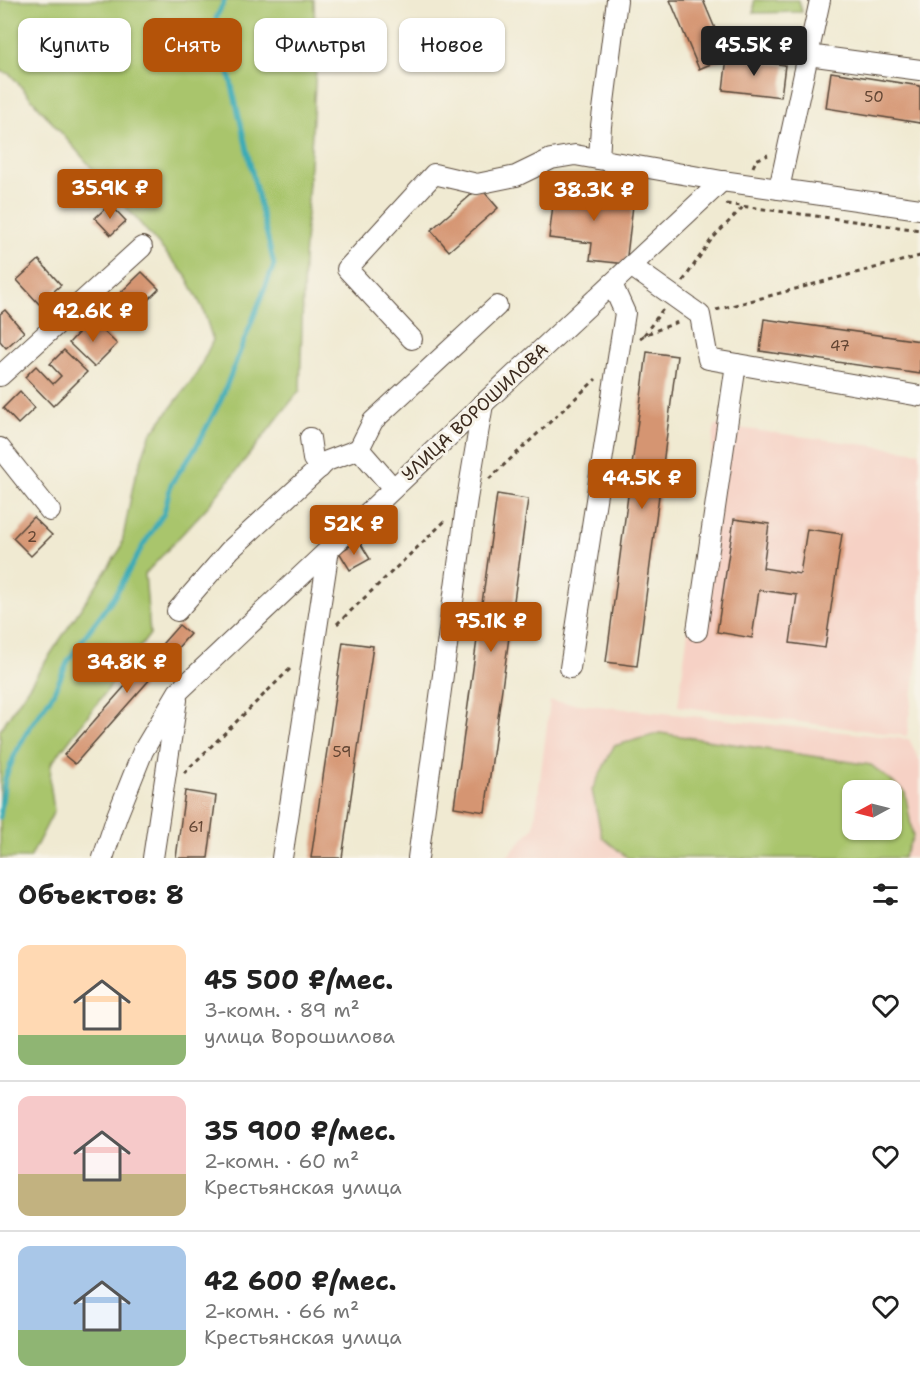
<!DOCTYPE html>
<html lang="ru">
<head>
<meta charset="utf-8">
<style>
  body { margin:0; font-family:"Shantell Sans",sans-serif; background:#f6f6f6; color:#222; height:100vh; display:flex; flex-direction:column; font-size:22px; white-space:nowrap }
  * { box-sizing:border-box; margin:0 }
  p { font-size:20px; color:#767676 }
  .icon { flex:none; width:33px; height:33px; fill:none; stroke:currentColor; stroke-width:2; stroke-linecap:round; stroke-linejoin:round }
  .map { position:relative; height:858px; overflow:hidden }
  .sheet { display:flex; flex-direction:column; background:#fff; flex:1 }
  .sheet>* { flex:none }
  .guide { position:absolute; left:18px; top:18px; width:600px; height:54px; display:flex; gap:12px }
  .needle { width:39px; rotate:263deg }
  .controls { position:absolute; left:842px; top:780px; display:grid; gap:12px }
  .controls a { display:grid; place-items:center; width:60px; height:60px; border-radius:12px; background:#fff; box-shadow:0 2px 4px #0004; font-size:30px }
  .price { position:absolute; translate:-50% -51px; padding:0 14px; border-radius:6px; background:#b45309; color:#fff; font-size:20px; line-height:39px; filter:drop-shadow(0 2px 3px #0008) }
  .price::after { content:''; position:absolute; left:50%; top:36px; width:18px; height:14px; margin-left:-9px; background:inherit; clip-path:polygon(0 0,100% 0,50% 100%) }
  .price.active { background:#222; color:#fff }
  ul { padding:0; list-style:none }
  li { display:flex; align-items:center; gap:18px; height:150px; padding:0 18px }
  li+li { border-top:2px solid #e0e0e0 }
  li span { display:grid; place-items:center; flex:none; width:168px; height:120px; border-radius:12px; color:#555 }
  li>.icon { margin-inline-start:auto }
  span .icon { width:72px; height:72px; fill:#fffc; stroke-width:1 }
  li b { font-size:26px }
  h2 { display:flex; justify-content:space-between; align-items:center; height:72px; padding:0 18px; font-size:26px }
  .tag { padding:0 21px; border-radius:12px; background:#fff; box-shadow:0 2px 4px #0004; font-size:21px; line-height:54px }
  .tag.active { background:#b45309; color:#fff }
  .map>svg:first-child { display:block }
</style>
</head>
<body>
<div class="map">
<svg width="920" height="858" viewBox="0 0 920 858">
  <rect width="100%" height="100%" fill="#f7f3e8"/>
  <filter id="ink" filterUnits="userSpaceOnUse"><feTurbulence type="fractalNoise" baseFrequency=".0167" numOctaves="2"/><feDisplacementMap in="SourceGraphic" scale="12" xChannelSelector="R" yChannelSelector="G"/><feConvolveMatrix kernelMatrix="1 2 1 2 8 2 1 2 1" color-interpolation-filters="sRGB"/></filter>
  <filter id="wash" filterUnits="userSpaceOnUse"><feTurbulence type="fractalNoise" baseFrequency=".008" numOctaves="4" result="noise"/><feDisplacementMap in="SourceGraphic" scale="24" xChannelSelector="R" yChannelSelector="G"/><feGaussianBlur stdDeviation="1.35" result="paint"/><feColorMatrix in="noise" values="0 0 0 0 0 0 0 0 0 0 0 0 0 0 0 0 0 1.4 0 .05"/><feComposite in="paint" operator="in"/></filter>
  <g filter="url(#wash)">
    <rect width="100%" height="100%" fill="#f0ead2"/>
    <g fill="#f6d1c5" fill-rule="evenodd">
      <path d="M715,425L920,452V638L907,736L678,706Z"/>
      <path d="M550,701L909,739L920,761V858H506L534,827ZM852,790H891V830H852Z"/>
    </g>
    <g fill="#a9c56c" stroke="#727845" stroke-width="1.5" fill-rule="evenodd">
      <path d="M0,0H314L316,69L304,260L300,390L210,504L145,574L150,634L51,764L50,782L54,811L30,858H0V730L121,548L134,481L150,435L196,375L213,340L203,309L186,276L10,74L0,71Z"/>
      <path d="M754,0H799L802,12L754,13Z"/>
      <path d="M660,733L871,765L905,792L913,837L903,858H628L602,837L592,790L614,746ZM852,790H891V830H852Z"/>
    </g>
    <g fill="none" stroke-linecap="round" stroke-linejoin="round">
      <path stroke="#3aabb6" stroke-width="5" d="M0,817L5,779L15,754L28,730L53,694L68,661L85,636L116,594L142,547L164,513L171,484L196,447L220,402L274,265L216,18L225,0"/>
    </g>
    <g id="blocks">
      <g fill="#d59572">
        <path d="M670,0H703L727,57L699,69Z"/>
        <path d="M727,57L785,65L781,97L723,90Z"/>
        <path d="M831,72L920,86V123L826,108Z"/>
        <path d="M480,187L498,208L449,251L431,230Z"/>
        <path d="M555,188L634,197L626,264L590,260L592,243L549,238Z"/>
        <path d="M110,204L126,221L111,235L95,218Z"/>
        <path d="M39,260L61,285L39,304L17,280Z"/>
        <path d="M142,272L159,289L133,315L116,297Z"/>
        <path d="M5,310L24,332L6,348L0,341V314Z"/>
        <path d="M91,319L117,344L94,367L69,343Z"/>
        <path d="M764,319L920,341V374L760,351Z"/>
        <path d="M64,350L87,372L53,406L25,377L36,366L53,384L61,376L50,364Z"/>
        <path d="M647,352L677,356L637,666L606,662Z"/>
        <path d="M20,391L35,408L18,424L3,408Z"/>
        <path d="M497,494L528,499L485,812L454,807Z"/>
        <path d="M33,517L52,535L31,556L13,538Z"/>
        <path d="M734,519L769,524L763,568L800,574L807,529L842,534L825,648L790,643L797,595L759,590L752,638L717,632Z"/>
        <path d="M359,541L370,559L350,570L339,552Z"/>
        <path d="M179,625L190,634L75,764L64,755Z"/>
        <path d="M343,642L373,646L342,858H311Z"/>
        <path d="M185,791L216,796L208,858H176Z"/>
      </g>
    </g>
  </g>
  <g filter="url(#ink)">
    <use href="#blocks" fill-opacity="0" stroke="#564739" stroke-width="1.5"/>
    <g fill="none" stroke-linecap="round" stroke-linejoin="round">
      <defs>
        <g id="minor">
          <path d="M808,55L920,70"/>
          <path d="M599,159L601,126L617,0"/>
          <path d="M779,189L820,0"/>
          <path d="M631,266L700,315L708,359L920,396"/>
          <path d="M412,339L347,269L434,174L477,184L516,176L551,159L575,155L722,181L920,209"/>
          <path d="M0,376L142,247"/>
          <path d="M310,438L313,459L320,468"/>
          <path d="M0,448L50,511"/>
          <path d="M393,488L359,449L373,421L497,306"/>
          <path d="M177,611L230,550L327,461L359,449"/>
          <path d="M697,631L736,364"/>
          <path d="M570,668L625,313L612,284"/>
          <path d="M103,858L117,816L143,751L178,692L483,404L722,181"/>
          <path d="M153,858L177,700"/>
          <path d="M282,858L329,549"/>
          <path d="M418,858L467,499L483,404"/>
        </g>
      </defs>
      <use href="#minor" stroke="#564739" stroke-width="22"/>
      <g stroke="#564739" stroke-width="3" stroke-dasharray="4.5 4.5" stroke-linecap="butt">
        <path d="M753,167L756,160L768,155"/>
        <path d="M726,204L920,230"/>
        <path d="M683,281L711,240L744,206"/>
        <path d="M716,310L920,256"/>
        <path d="M644,335L663,309"/>
        <path d="M640,338L644,335L678,322"/>
        <path d="M489,479L596,379"/>
        <path d="M337,624L445,521"/>
        <path d="M184,773L293,666"/>
      </g>
      <use href="#minor" stroke="#fff" stroke-width="20"/>
    </g>
  </g>
  <g text-anchor="middle" stroke-width="6" stroke-linejoin="round" paint-order="stroke">
    <g font-size="15" fill="#624533">
      <text x="874" y="102">50</text>
      <text x="840" y="351">47</text>
      <text x="32" y="542">2</text>
      <text x="342" y="757">59</text>
      <text x="196" y="832">61</text>
    </g>
    <g font-size="18" fill="#3b2a1e" stroke="#f7f3e8">
      <text transform="translate(475 412) rotate(-43)" y="6">УЛИЦА ВОРОШИЛОВА</text>
    </g>
  </g>
</svg>
<div class="controls">
<a><svg class="needle" viewBox="-14 -14 28 28"><path d="M0-13l5 13h-10z" fill="#e53935"/><path d="M0 13l5-13h-10z" fill="#767676"/></svg></a>
</div>
<b class="price active" style="left:754px;top:77px">45.5K ₽</b>
<b class="price" style="left:110px;top:220px">35.9K ₽</b>
<b class="price" style="left:594px;top:222px">38.3K ₽</b>
<b class="price" style="left:93px;top:343px">42.6K ₽</b>
<b class="price" style="left:642px;top:510px">44.5K ₽</b>
<b class="price" style="left:354px;top:556px">52K ₽</b>
<b class="price" style="left:491px;top:653px">75.1K ₽</b>
<b class="price" style="left:127px;top:694px">34.8K ₽</b>
<div class="guide">
<a class="tag">Купить</a>
<a class="tag active">Снять</a>
<a class="tag">Фильтры</a>
<a class="tag">Новое</a>
</div>
</div>
<section class="sheet">
<h2>Объектов: 8<svg class="icon" aria-label="filters" viewBox="0 0 24 24"><path d="M4 7h16M4 17h16"/><circle cx="9" cy="7" r="2"/><circle cx="15" cy="17" r="2"/></svg></h2>
<ul>
<li><span style="background:linear-gradient(#ffd9b3 75%,#8fb573 0)"><svg class="icon" aria-label="home" viewBox="0 0 24 24"><path d="M3 11l9-7 9 7M6 9v11h12V9"/></svg></span><div><b>45 500 ₽/мес.</b><p>3-комн. · 89 m²</p><p>улица Ворошилова</p></div><svg class="icon" aria-label="heart" viewBox="0 0 24 24"><path d="M12 20l-8-8c-3-5 5-10 8-4 3-6 11-1 8 4z"/></svg></li>
<li><span style="background:linear-gradient(#f6c9c9 65%,#c2b280 0)"><svg class="icon" aria-label="home" viewBox="0 0 24 24"><path d="M3 11l9-7 9 7M6 9v11h12V9"/></svg></span><div><b>35 900 ₽/мес.</b><p>2-комн. · 60 m²</p><p>Крестьянская улица</p></div><svg class="icon" aria-label="heart" viewBox="0 0 24 24"><path d="M12 20l-8-8c-3-5 5-10 8-4 3-6 11-1 8 4z"/></svg></li>
<li><span style="background:linear-gradient(#a9c7e8 70%,#8fb573 0)"><svg class="icon" aria-label="home" viewBox="0 0 24 24"><path d="M3 11l9-7 9 7M6 9v11h12V9"/></svg></span><div><b>42 600 ₽/мес.</b><p>2-комн. · 66 m²</p><p>Крестьянская улица</p></div><svg class="icon" aria-label="heart" viewBox="0 0 24 24"><path d="M12 20l-8-8c-3-5 5-10 8-4 3-6 11-1 8 4z"/></svg></li>
</ul>
</section>
</body>
</html>
